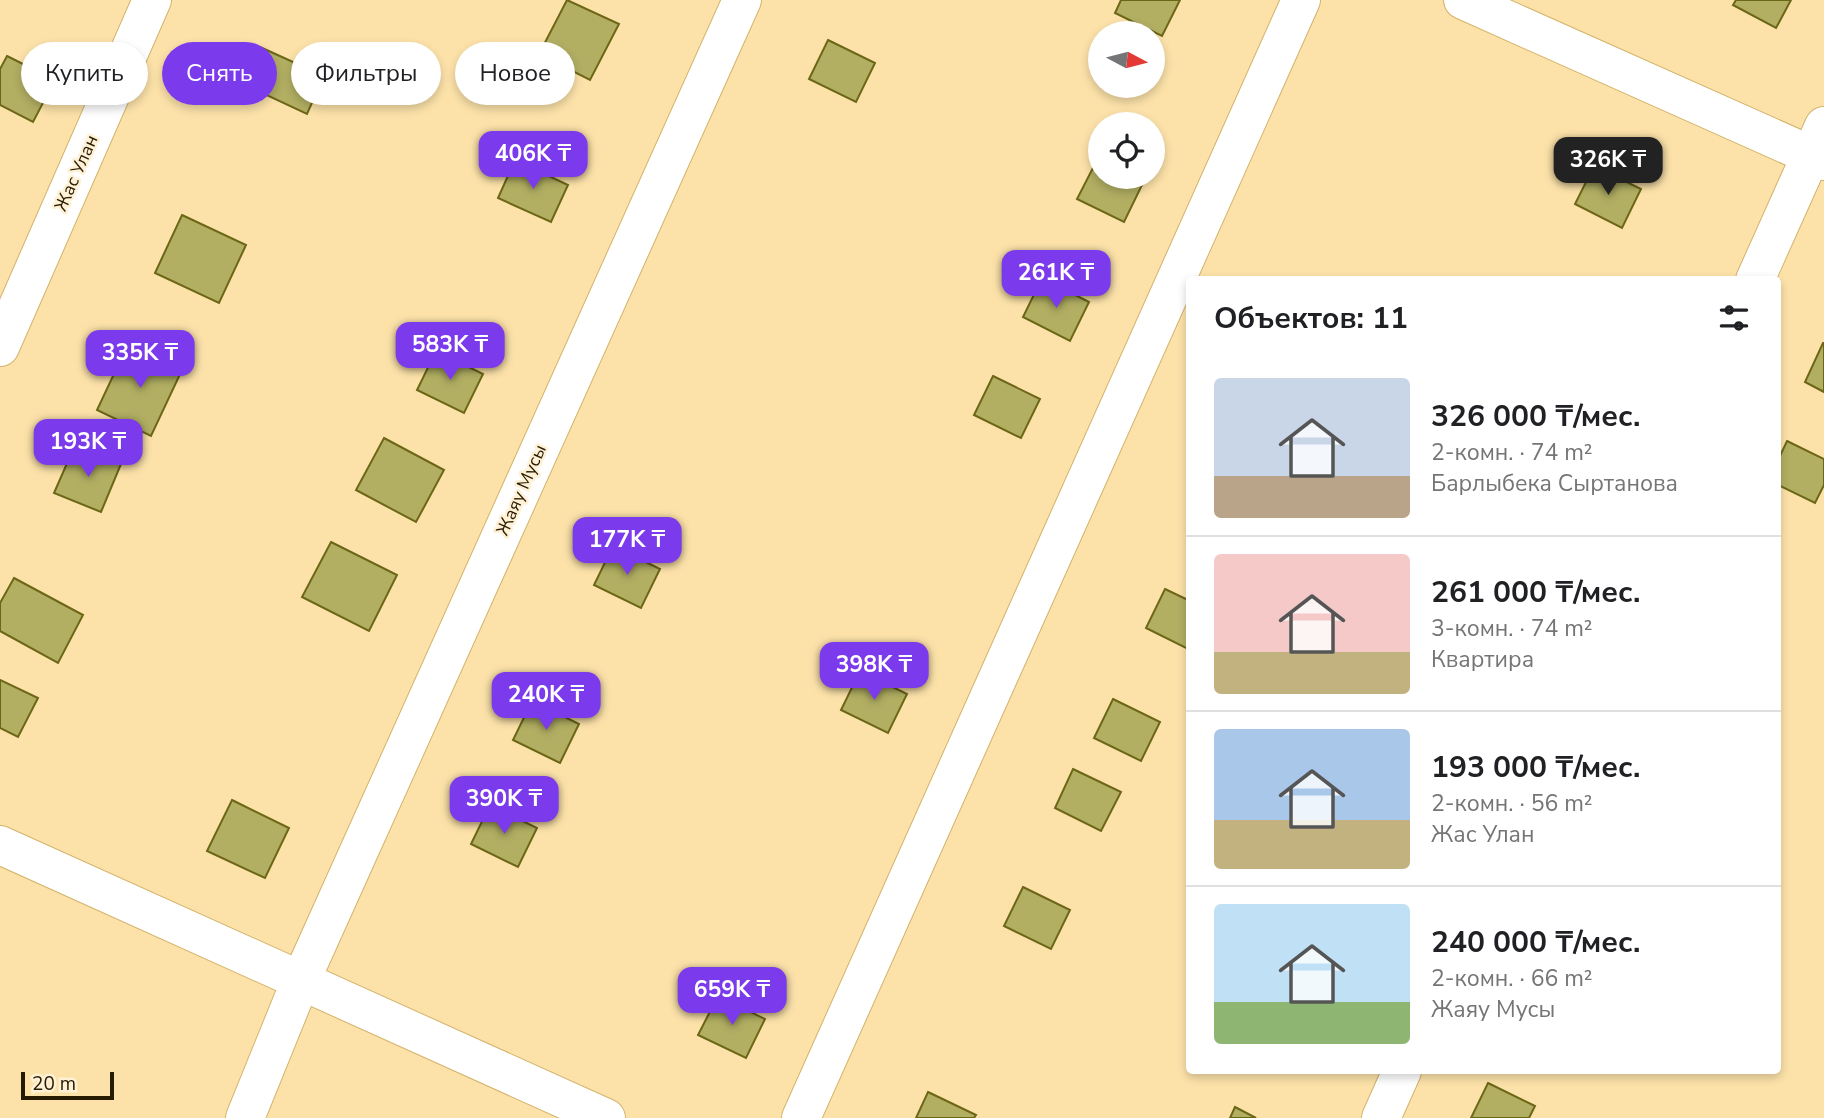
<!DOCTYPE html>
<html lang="ru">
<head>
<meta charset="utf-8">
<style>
  body { margin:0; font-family:"Nunito Sans",sans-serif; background:#f6f6f6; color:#202124; height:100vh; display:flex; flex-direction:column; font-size:26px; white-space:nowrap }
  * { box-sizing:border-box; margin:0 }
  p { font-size:23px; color:#757577 }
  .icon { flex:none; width:38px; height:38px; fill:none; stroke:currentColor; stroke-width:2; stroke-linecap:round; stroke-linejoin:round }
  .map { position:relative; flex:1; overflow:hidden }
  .drawer { position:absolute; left:1186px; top:276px; width:595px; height:798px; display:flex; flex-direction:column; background:#fff; border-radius:7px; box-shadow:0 4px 10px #0003 }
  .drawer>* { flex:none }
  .guide { position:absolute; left:21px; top:42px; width:665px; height:63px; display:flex; gap:14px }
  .needle { width:46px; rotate:97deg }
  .controls { position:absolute; left:1088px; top:21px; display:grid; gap:14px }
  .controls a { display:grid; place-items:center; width:77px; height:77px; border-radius:50%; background:#fff; box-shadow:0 4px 10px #0003; font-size:35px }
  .scale { position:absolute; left:21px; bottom:18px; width:93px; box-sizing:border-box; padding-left:7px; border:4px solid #261a00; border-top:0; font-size:19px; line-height:24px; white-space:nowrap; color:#261a00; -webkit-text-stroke:5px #fef1d5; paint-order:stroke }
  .price { position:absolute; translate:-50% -60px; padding:0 16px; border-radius:14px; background:#7c3aed; color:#fff; font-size:23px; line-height:46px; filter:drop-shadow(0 2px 4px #0008) }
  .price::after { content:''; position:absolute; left:50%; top:42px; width:21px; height:16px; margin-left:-10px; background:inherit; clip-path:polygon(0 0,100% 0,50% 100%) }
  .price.current { background:#222; color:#fff }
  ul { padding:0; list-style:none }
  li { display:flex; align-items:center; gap:21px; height:175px; padding:0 28px }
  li+li { border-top:2px solid #e0e0e0 }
  li span { display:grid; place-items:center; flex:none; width:196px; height:140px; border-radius:7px; color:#555 }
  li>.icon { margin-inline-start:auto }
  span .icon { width:84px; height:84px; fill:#fffc; stroke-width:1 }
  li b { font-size:30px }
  h2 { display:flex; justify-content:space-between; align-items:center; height:84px; padding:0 28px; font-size:30px }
  .chip { padding:0 24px; border-radius:32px; background:#fff; box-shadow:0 4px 10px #0003; font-size:24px; line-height:63px }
  .chip.current { background:#7c3aed; color:#fff }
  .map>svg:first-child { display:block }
</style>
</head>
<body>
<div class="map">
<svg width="1824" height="1118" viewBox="0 0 1824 1118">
  <rect width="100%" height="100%" fill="#fce2a9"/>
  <g fill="#b2af63" stroke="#6c6716" stroke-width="2">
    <path d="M567,0L619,24L590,80L539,54Z"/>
    <path d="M1121,0H1180L1162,36L1115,13Z"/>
    <path d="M1736,0H1791L1776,28L1733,5Z"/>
    <path d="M828,40L875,63L856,102L809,79Z"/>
    <path d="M260,47L324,76L307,114L243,84Z"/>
    <path d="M7,56L55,80L33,122L0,105V69Z"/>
    <path d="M515,160L568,185L551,222L498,198Z"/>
    <path d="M1097,160L1101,162V177H1130L1143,183L1124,222L1077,199Z"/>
    <path d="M1594,166L1641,189L1622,228L1575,204Z"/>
    <path d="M182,215L246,245L219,303L155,273Z"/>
    <path d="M1042,278L1089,302L1070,341L1023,317Z"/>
    <path d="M1823,343H1824V392L1805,382Z"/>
    <path d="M128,344L182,370L151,436L97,410Z"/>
    <path d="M436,351L483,374L464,413L417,390Z"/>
    <path d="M993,376L1040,399L1021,438L974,415Z"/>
    <path d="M384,438L444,470L416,522L356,490Z"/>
    <path d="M1787,441L1824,459V485L1815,503L1778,485V460Z"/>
    <path d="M75,445L121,464L101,512L54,493Z"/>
    <path d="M331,542L397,575L369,631L302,597Z"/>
    <path d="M613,546L660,569L641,608L594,585Z"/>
    <path d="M14,578L83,615L58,663L0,631V603Z"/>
    <path d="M1165,589L1190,601V650L1146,628Z"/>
    <path d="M860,671L907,694L888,733L841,710Z"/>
    <path d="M0,680L38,698L18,737L0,728Z"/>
    <path d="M1113,699L1160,722L1141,761L1094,738Z"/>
    <path d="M532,701L579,724L560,763L513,740Z"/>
    <path d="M1073,769L1121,792L1101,831L1055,808Z"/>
    <path d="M232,800L289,828L265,878L207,851Z"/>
    <path d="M490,805L537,828L518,867L471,844Z"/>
    <path d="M1023,887L1070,910L1051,949L1004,926Z"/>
    <path d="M718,996L765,1019L746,1058L698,1035Z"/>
    <path d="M1488,1083L1535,1106L1529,1118H1471Z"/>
    <path d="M928,1092L976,1115L974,1118H916Z"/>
    <path d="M1235,1107L1256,1118H1230Z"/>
  </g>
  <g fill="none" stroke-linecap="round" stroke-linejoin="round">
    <defs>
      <g id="minor">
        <path d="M1463,0L1824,161"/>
        <path d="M1755,280L1824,126"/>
        <path d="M0,347L152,0"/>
        <path d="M0,845L606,1118"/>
        <path d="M245,1118L301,980L742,0"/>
        <path d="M801,1118L1301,0"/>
        <path d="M1381,1118L1402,1071"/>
      </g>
    </defs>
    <use href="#minor" stroke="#d3b36b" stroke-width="40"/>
    <use href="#minor" stroke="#fff" stroke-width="38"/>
  </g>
  <g text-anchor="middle" stroke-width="5" stroke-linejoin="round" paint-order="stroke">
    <g font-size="18" fill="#261a00" stroke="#fef1d5">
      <text transform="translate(76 173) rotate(-66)" y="6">Жас Улан</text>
      <text transform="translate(521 490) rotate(-66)" y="6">Жаяу Мусы</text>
    </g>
  </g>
</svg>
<div class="controls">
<a><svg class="needle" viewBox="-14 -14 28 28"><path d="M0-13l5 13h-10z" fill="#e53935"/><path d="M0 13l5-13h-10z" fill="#757577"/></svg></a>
<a><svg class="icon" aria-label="locate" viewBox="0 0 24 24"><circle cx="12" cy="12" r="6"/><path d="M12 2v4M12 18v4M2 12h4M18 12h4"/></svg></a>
</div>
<div class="scale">20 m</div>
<b class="price" style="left:533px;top:191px">406K ₸</b>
<b class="price current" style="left:1608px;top:197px">326K ₸</b>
<b class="price" style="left:1056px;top:310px">261K ₸</b>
<b class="price" style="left:450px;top:382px">583K ₸</b>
<b class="price" style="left:140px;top:390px">335K ₸</b>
<b class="price" style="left:88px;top:479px">193K ₸</b>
<b class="price" style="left:627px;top:577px">177K ₸</b>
<b class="price" style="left:874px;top:702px">398K ₸</b>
<b class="price" style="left:546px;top:732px">240K ₸</b>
<b class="price" style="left:504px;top:836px">390K ₸</b>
<b class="price" style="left:732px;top:1027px">659K ₸</b>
<div class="guide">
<a class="chip">Купить</a>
<a class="chip current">Снять</a>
<a class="chip">Фильтры</a>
<a class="chip">Новое</a>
</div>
<section class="drawer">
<h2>Объектов: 11<svg class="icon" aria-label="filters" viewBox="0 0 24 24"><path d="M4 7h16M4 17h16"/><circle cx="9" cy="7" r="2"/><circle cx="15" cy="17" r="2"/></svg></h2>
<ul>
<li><span style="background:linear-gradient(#c9d6e8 70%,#b9a48a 0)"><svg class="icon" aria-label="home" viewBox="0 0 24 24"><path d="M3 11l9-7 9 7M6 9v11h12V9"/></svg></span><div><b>326 000 ₸/мес.</b><p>2-комн. · 74 m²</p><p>Барлыбека Сыртанова</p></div></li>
<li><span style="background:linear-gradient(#f6c9c9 70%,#c2b280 0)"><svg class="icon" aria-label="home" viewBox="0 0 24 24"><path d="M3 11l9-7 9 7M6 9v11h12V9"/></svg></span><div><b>261 000 ₸/мес.</b><p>3-комн. · 74 m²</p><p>Квартира</p></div></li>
<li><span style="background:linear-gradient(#a9c7e8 65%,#c2b280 0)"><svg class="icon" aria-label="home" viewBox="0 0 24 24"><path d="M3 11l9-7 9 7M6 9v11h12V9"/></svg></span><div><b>193 000 ₸/мес.</b><p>2-комн. · 56 m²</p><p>Жас Улан</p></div></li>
<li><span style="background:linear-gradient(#bfe0f5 70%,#8fb573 0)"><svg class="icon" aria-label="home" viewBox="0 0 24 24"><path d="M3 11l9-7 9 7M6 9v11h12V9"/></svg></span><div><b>240 000 ₸/мес.</b><p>2-комн. · 66 m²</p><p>Жаяу Мусы</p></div></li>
</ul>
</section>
</div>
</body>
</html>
